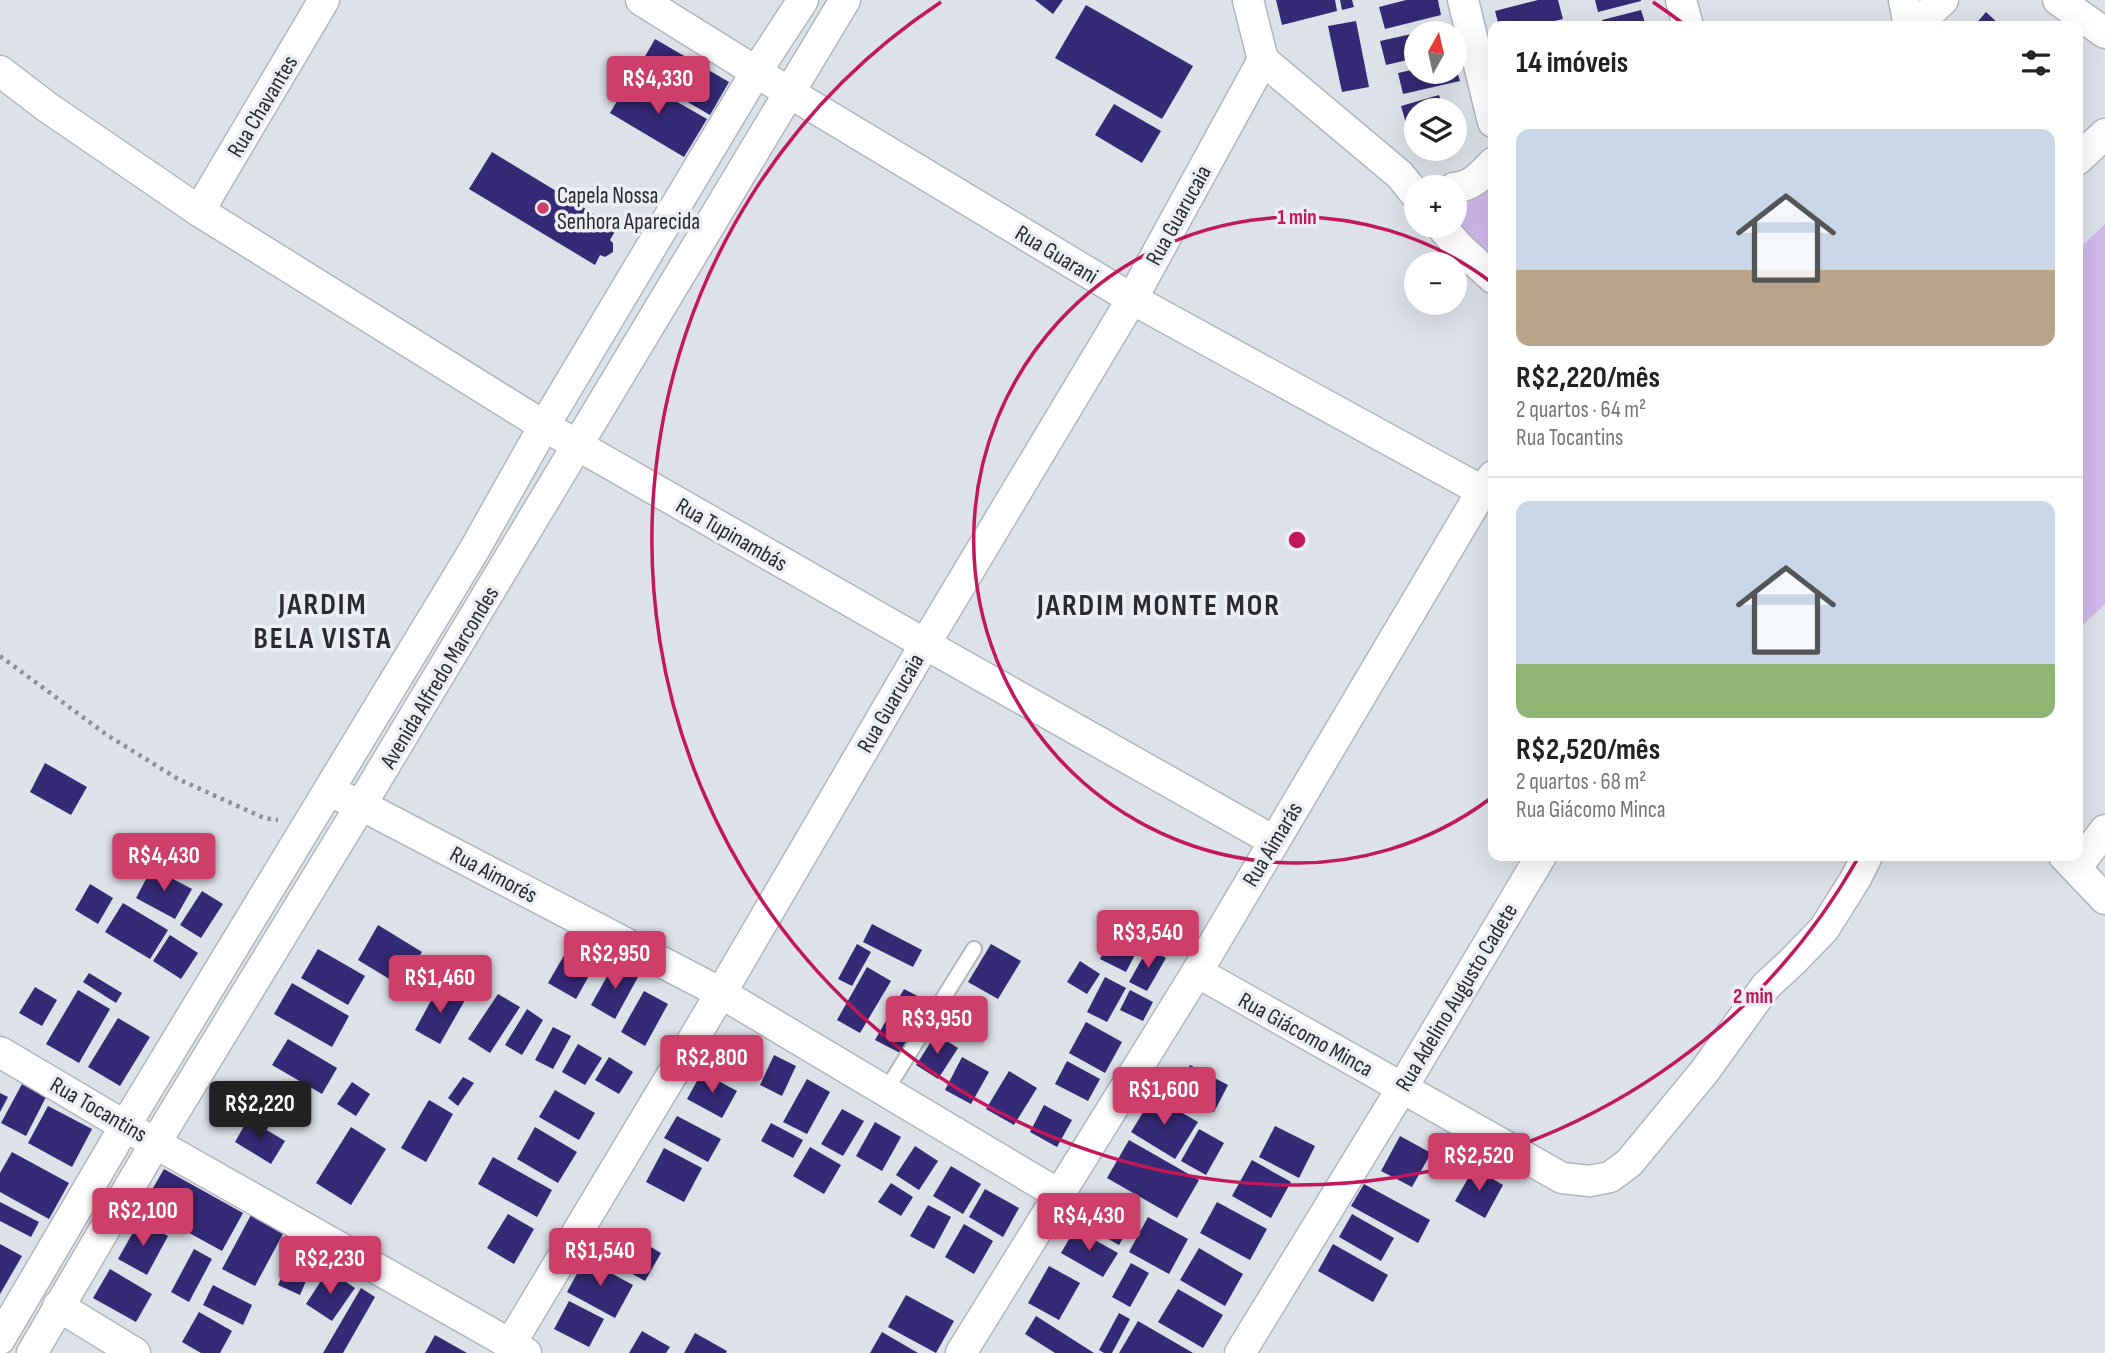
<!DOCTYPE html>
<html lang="pt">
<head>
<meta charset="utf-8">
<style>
  body { margin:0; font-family:"Sofia Sans Condensed",sans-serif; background:#f6f6f6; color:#222; height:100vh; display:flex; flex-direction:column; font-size:26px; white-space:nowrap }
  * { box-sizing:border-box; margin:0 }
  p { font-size:23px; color:#767676 }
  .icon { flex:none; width:38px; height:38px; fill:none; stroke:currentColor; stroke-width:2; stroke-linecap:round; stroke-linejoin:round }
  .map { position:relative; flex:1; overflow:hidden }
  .details { position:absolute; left:1488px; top:21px; width:595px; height:840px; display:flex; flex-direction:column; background:#fff; border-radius:14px; box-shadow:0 7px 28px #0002 }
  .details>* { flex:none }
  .needle { width:46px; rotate:8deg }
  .fabs { position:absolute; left:1404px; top:21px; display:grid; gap:14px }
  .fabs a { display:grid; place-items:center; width:63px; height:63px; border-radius:50%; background:#fff; box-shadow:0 7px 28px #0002; font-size:35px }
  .price { position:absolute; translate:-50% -60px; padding:0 16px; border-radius:7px; background:#cd3f6a; color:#fff; font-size:23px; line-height:46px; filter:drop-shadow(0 2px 4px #0008) }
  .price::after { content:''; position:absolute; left:50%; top:42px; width:21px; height:16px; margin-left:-10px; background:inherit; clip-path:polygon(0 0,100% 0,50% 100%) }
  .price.active { background:#222; color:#fff }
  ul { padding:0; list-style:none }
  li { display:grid; align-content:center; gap:14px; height:371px; padding:0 28px }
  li+li { border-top:2px solid #e0e0e0 }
  li span { display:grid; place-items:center; height:217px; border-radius:14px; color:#555 }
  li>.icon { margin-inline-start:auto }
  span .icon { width:126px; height:126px; fill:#fffc; stroke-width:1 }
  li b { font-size:30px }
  h2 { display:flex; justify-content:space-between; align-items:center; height:84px; padding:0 28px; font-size:30px }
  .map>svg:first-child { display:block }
</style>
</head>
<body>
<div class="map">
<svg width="2105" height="1353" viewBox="0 0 2105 1353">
  <rect width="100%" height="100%" fill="#dde1e8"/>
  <g fill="#d1b9ee">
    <path d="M1493,187V256L1454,220V212Z"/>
    <path d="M2105,224V604L2077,631V251Z"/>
  </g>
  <g fill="#352a75">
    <path d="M1035,0H1063L1053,14Z"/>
    <path d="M1276,0H1335L1337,11L1282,25Z"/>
    <path d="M1340,0H1352L1354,7L1342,10Z"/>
    <path d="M1406,0H1438L1441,15L1385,29L1379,7Z"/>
    <path d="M1538,0H1558L1563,19L1533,26H1499L1495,11Z"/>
    <path d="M1595,0H1641V1L1598,12Z"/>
    <path d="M1086,5L1193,66L1162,119L1055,58Z"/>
    <path d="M1641,10L1646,26H1603L1602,20Z"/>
    <path d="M1986,12L2001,26H1974Z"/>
    <path d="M1356,21L1369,87L1342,92L1328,26Z"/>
    <path d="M1416,33V58L1386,65L1380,41Z"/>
    <path d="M655,39L729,82L710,115L636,72Z"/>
    <path d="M1454,62L1460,81L1403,94L1398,73L1416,69V72H1454Z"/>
    <path d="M632,76L707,119L684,157L610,113Z"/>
    <path d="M1439,95L1444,110H1416V127L1408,130L1401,106Z"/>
    <path d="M1114,104L1161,131L1142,163L1095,135Z"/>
    <path d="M492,152L617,228L610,240L613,243V252L605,257L600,255L595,265L469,189Z"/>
    <path d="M45,763L87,787L71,815L30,792Z"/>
    <path d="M152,868L192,889L175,919L136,898Z"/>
    <path d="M90,884L113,898L98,924L75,910Z"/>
    <path d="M202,891L223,904L201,938L180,925Z"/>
    <path d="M123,903L168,930L150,959L105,932Z"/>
    <path d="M872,924L922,950L913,967L863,942Z"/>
    <path d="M378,925L422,952L401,986L358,960Z"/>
    <path d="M1112,934L1139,947L1126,972L1100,959Z"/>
    <path d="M170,935L198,953L181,979L153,961Z"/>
    <path d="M573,940L600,956L576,999L548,983Z"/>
    <path d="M857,944L871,952L852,986L838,979Z"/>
    <path d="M991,944L1021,961L998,999L968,982Z"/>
    <path d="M1148,948L1166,958L1147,991L1129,982Z"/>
    <path d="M318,949L365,976L348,1005L301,978Z"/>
    <path d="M1080,961L1100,974L1087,994L1067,982Z"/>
    <path d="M614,964L638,977L615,1019L591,1005Z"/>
    <path d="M867,967L891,981L860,1033L837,1020Z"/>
    <path d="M89,973L122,993L116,1003L83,982Z"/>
    <path d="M1105,977L1126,988L1107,1022L1087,1012Z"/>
    <path d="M292,983L349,1016L332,1047L274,1014Z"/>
    <path d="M439,986L465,1000L440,1044L415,1030Z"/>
    <path d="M35,987L57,1000L42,1026L19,1013Z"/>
    <path d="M904,989L931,1003L902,1054L875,1040Z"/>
    <path d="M78,990L110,1009L79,1063L46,1044Z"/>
    <path d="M1130,990L1153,1002L1143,1021L1120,1010Z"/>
    <path d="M644,991L668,1004L645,1046L621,1032Z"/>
    <path d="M498,994L520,1007L490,1053L468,1039Z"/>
    <path d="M949,1001L981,1019L970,1039L937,1021Z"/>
    <path d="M527,1009L543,1020L522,1055L505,1045Z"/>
    <path d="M118,1018L150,1037L120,1086L88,1067Z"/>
    <path d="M1086,1022L1122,1042L1105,1073L1069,1053Z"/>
    <path d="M553,1027L571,1036L553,1069L535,1060Z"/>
    <path d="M936,1034L958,1048L938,1079L916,1065Z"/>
    <path d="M731,1036L761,1052L746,1079L717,1063Z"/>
    <path d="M288,1039L337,1068L322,1094L272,1065Z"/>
    <path d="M578,1044L602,1058L585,1085L562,1072Z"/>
    <path d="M774,1055L796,1066L782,1096L760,1085Z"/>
    <path d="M609,1057L633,1072L619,1094L595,1080Z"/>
    <path d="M962,1057L989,1072L971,1104L945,1090Z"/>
    <path d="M1067,1061L1100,1079L1088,1101L1055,1084Z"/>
    <path d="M1190,1065L1228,1085L1214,1112L1175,1091Z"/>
    <path d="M1009,1071L1037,1088L1014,1125L986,1109Z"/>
    <path d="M702,1072L737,1091L722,1118L687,1099Z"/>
    <path d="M463,1077L474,1083L458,1106L448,1098Z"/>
    <path d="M807,1079L830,1092L807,1134L783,1122Z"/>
    <path d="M352,1082L370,1094L356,1116L337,1104Z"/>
    <path d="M22,1084L46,1097L26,1136L1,1123Z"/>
    <path d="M555,1090L595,1113L579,1140L539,1117Z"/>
    <path d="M0,1093L8,1097L0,1112Z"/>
    <path d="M1153,1096L1198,1122L1175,1159L1131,1132Z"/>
    <path d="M429,1100L453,1114L426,1162L401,1148Z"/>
    <path d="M1044,1105L1072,1120L1057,1147L1030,1132Z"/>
    <path d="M48,1106L92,1129L72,1167L28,1143Z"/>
    <path d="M842,1109L864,1121L843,1156L821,1144Z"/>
    <path d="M677,1116L721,1139L708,1162L664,1138Z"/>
    <path d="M248,1119L285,1141L271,1164L235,1142Z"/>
    <path d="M875,1122L901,1137L882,1171L856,1156Z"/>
    <path d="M771,1123L803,1140L793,1158L761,1141Z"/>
    <path d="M1275,1126L1315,1146L1299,1178L1259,1157Z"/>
    <path d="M351,1127L386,1149L351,1205L316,1183Z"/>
    <path d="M535,1127L577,1152L558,1183L517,1159Z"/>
    <path d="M1199,1129L1224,1143L1206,1175L1181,1161Z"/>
    <path d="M1400,1136L1431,1153L1412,1187L1381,1171Z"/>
    <path d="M1129,1140L1199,1180L1177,1218L1107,1178Z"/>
    <path d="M915,1146L938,1161L919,1190L896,1175Z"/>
    <path d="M810,1147L841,1165L824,1194L793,1176Z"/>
    <path d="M664,1148L702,1168L684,1202L646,1182Z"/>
    <path d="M12,1152L69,1183L49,1219L0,1192V1173Z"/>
    <path d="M493,1157L552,1190L537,1217L478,1184Z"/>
    <path d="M1252,1160L1291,1182L1271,1218L1232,1196Z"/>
    <path d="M951,1166L981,1184L963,1214L933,1196Z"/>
    <path d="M1474,1168L1503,1185L1485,1218L1455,1201Z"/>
    <path d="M164,1169L243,1213L222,1251L142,1207Z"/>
    <path d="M891,1183L913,1197L901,1216L878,1202Z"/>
    <path d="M1364,1184L1430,1220L1418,1243L1351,1206Z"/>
    <path d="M985,1189L1019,1208L1003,1237L969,1217Z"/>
    <path d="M1106,1195L1137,1213L1119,1245L1087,1227Z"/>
    <path d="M0,1202L39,1222L31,1237L0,1221Z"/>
    <path d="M1217,1202L1267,1229L1250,1260L1200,1233Z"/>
    <path d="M928,1205L951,1217L934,1249L910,1236Z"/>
    <path d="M508,1214L534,1229L514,1264L487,1248Z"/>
    <path d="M1352,1214L1394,1238L1381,1261L1339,1237Z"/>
    <path d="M251,1215L284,1232L255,1286L222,1269Z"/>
    <path d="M1148,1217L1188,1239L1169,1274L1129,1252Z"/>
    <path d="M140,1220L168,1236L147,1275L118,1259Z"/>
    <path d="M964,1224L993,1241L974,1274L945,1257Z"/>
    <path d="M1075,1229L1118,1253L1103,1277L1061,1253Z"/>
    <path d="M622,1230L661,1253L645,1281L606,1259Z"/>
    <path d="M0,1244L22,1256L0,1294Z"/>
    <path d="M1333,1244L1388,1275L1373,1302L1318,1271Z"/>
    <path d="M294,1248L316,1258L300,1295L278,1285Z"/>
    <path d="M1199,1248L1243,1274L1225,1306L1180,1280Z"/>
    <path d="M194,1249L212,1259L189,1302L171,1292Z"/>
    <path d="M585,1259L633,1285L615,1318L567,1292Z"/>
    <path d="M1131,1263L1149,1273L1130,1307L1112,1297Z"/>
    <path d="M1049,1266L1080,1283L1059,1320L1028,1303Z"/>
    <path d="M110,1269L152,1294L136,1322L93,1298Z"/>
    <path d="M328,1270L355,1288L332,1321L306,1304Z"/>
    <path d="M213,1285L252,1305L243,1325L203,1305Z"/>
    <path d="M361,1288L375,1297L343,1353H323Z"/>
    <path d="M1178,1289L1223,1315L1203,1348L1158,1322Z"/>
    <path d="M906,1295L954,1321L936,1353L888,1327Z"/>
    <path d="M569,1301L604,1319L589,1347L554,1329Z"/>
    <path d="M199,1312L232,1331L220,1353H201L182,1342Z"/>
    <path d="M1119,1313L1130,1319L1112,1353H1104L1099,1350Z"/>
    <path d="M1036,1316L1094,1353H1055L1025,1334Z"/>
    <path d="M1138,1321L1193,1353H1119Z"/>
    <path d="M642,1331L670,1347L666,1353H629Z"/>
    <path d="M882,1332L918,1353H870Z"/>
    <path d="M695,1333L727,1351L726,1353H684Z"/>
    <path d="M435,1335L467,1353H425Z"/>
  </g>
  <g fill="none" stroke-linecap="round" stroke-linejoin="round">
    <defs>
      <path id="service" d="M885,1092L974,949"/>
      <g id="minor">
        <path d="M641,0L790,93L1132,299L1482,491"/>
        <path d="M1248,0L1263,60L1400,175L1416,195"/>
        <path d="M1463,0L1493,122"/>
        <path d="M1681,0L1688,26"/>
        <path d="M1904,0L1909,26"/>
        <path d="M2058,0L2105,33"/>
        <path d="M1915,26L1943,0"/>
        <path d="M0,71L47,107L199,211L544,426L925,644L1274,841"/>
        <path d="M2077,160L2105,134"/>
        <path d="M1454,188C1472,186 1481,176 1493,163"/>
        <path d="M199,211L324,0"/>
        <path d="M1441,226L1458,246L1493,278"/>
        <path d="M342,797L361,805L721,993L1058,1194"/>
        <path d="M2064,856L2105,899"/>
        <path d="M2076,868L2105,830"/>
        <path d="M1197,972L1562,1178L1590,1181L1610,1177L1629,1163L1704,1072L1766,986L1792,962L1824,929L1856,878L1867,856"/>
        <path d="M0,1052L125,1126L526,1353"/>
        <path d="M58,1306L135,1353"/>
        <path d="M0,1339L125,1126L473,552L544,426L756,72L803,0"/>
        <path d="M511,1343L721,993L925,644L1132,299L1263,60"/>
        <path d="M32,1353L156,1142L361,805L845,0"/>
        <path d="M961,1353L1197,972L1482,491L1493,476"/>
        <path d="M1240,1353L1402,1088L1541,856"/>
      </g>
    </defs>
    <use href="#service" stroke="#b2b5bc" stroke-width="18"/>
    <use href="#minor" stroke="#b2b5bc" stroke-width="33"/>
    <path stroke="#8d9095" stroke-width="4.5" stroke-dasharray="3.5 5" stroke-linecap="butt" d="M0,656L107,735L178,779L264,818L278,820"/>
    <use href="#service" stroke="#fff" stroke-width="14"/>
    <use href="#minor" stroke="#fff" stroke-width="30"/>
  </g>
  <g fill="none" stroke="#c2185b" stroke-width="3.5">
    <path d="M1491 798A323 323 0 1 1 1491 282"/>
    <path d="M1858 858A645 645 0 1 1 941 2M1653 2A645 645 0 0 1 1685 25"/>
  </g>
  <circle fill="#cd3f6a" stroke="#ebeef5" stroke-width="2.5" cx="543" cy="208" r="7"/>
  <g text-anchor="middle" stroke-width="7" stroke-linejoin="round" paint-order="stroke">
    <g font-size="23" fill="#2a2b2e" stroke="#ebeef5">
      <text transform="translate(262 106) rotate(-59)" y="8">Rua Chavantes</text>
      <text transform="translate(1178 215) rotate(-61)" y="8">Rua Guarucaia</text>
      <text transform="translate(1057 254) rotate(31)" y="8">Rua Guarani</text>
      <text transform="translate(732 534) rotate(30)" y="8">Rua Tupinambás</text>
      <text transform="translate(439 677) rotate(-59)" y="8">Avenida Alfredo Marcondes</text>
      <text transform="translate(890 703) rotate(-60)" y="8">Rua Guarucaia</text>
      <text transform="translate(1272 844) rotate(-59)" y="8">Rua Aimarás</text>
      <text transform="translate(494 874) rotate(28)" y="8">Rua Aimorés</text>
      <text transform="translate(1456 997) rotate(-59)" y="8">Rua Adelino Augusto Cadete</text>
      <text transform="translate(1306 1034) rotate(29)" y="8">Rua Giácomo Minca</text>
      <text transform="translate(99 1109) rotate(30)" y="8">Rua Tocantins</text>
    </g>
    <g font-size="23" fill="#2a2b2e" stroke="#ebeef5" text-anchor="start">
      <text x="557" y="203">Capela Nossa<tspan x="557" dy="26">Senhora Aparecida</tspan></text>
    </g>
    <g font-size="30" font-weight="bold" letter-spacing="2" fill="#2a2b2e" stroke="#ebeef5">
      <text x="323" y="614">JARDIM<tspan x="323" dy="34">BELA VISTA</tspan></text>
      <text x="1159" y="615">JARDIM MONTE MOR</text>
    </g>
  </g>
  <circle cx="1297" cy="540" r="10" fill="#c2185b" stroke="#ebeef5" stroke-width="3.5"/>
  <g font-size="21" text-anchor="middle" font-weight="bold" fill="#c2185b" stroke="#ebeef5" stroke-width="7" stroke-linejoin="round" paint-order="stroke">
    <text x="1297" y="224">1 min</text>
    <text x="1753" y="1003">2 min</text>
  </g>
</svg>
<div class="fabs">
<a><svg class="needle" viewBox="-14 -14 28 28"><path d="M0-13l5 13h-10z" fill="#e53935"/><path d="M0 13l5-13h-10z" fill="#767676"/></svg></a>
<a><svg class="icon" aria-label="layers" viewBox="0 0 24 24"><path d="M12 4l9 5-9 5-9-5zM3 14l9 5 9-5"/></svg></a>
<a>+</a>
<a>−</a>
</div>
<b class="price" style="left:658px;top:116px">R$4,330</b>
<b class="price" style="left:164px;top:893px">R$4,430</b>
<b class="price" style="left:1148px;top:970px">R$3,540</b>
<b class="price" style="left:615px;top:991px">R$2,950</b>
<b class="price" style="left:440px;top:1015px">R$1,460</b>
<b class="price" style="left:937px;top:1056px">R$3,950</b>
<b class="price" style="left:712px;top:1095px">R$2,800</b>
<b class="price" style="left:1164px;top:1127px">R$1,600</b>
<b class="price active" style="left:260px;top:1141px">R$2,220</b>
<b class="price" style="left:1479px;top:1193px">R$2,520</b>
<b class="price" style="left:143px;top:1248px">R$2,100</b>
<b class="price" style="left:1089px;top:1253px">R$4,430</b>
<b class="price" style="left:600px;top:1288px">R$1,540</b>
<b class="price" style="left:330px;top:1296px">R$2,230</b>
<section class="details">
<h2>14 imóveis<svg class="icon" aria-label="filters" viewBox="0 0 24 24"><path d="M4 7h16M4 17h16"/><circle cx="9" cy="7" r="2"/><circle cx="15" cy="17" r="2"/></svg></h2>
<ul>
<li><span style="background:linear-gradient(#c9d6e8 65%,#b9a48a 0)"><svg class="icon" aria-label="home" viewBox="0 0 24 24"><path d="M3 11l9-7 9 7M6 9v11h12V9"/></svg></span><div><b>R$2,220/mês</b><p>2 quartos · 64 m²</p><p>Rua Tocantins</p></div></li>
<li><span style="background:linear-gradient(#c9d6e8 75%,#8fb573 0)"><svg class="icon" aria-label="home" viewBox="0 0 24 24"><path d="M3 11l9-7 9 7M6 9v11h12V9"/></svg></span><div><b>R$2,520/mês</b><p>2 quartos · 68 m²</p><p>Rua Giácomo Minca</p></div></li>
</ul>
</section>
</div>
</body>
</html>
